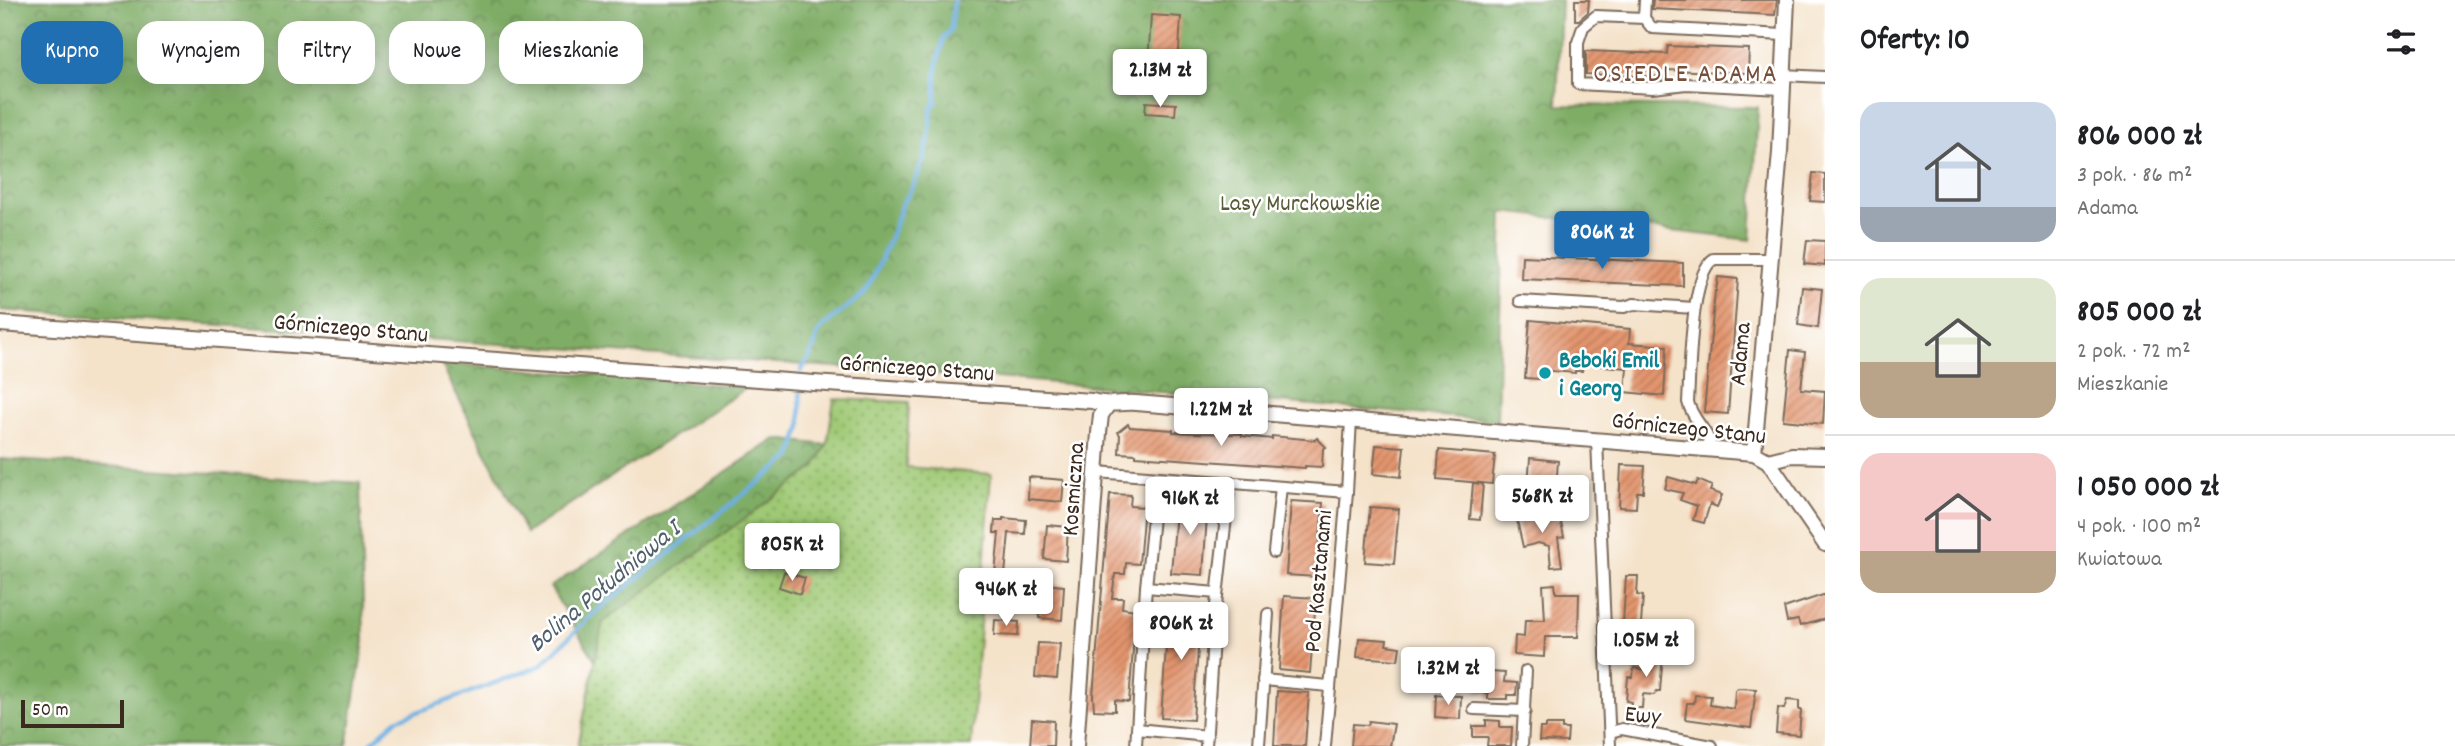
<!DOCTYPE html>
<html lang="pl">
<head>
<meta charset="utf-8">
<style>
  body { margin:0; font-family:Dekko,sans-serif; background:#f2f2f2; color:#202124; height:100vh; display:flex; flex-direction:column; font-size:26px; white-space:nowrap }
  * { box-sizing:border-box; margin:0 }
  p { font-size:23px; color:#757577 }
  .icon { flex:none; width:38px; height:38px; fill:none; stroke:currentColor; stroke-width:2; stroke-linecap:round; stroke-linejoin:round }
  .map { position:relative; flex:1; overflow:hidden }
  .side { display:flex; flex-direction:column; background:#fff; width:630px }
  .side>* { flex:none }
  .guide { position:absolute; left:21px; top:21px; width:665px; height:63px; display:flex; gap:14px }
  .scale { position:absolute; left:21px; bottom:18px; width:103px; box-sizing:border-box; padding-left:7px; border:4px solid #3b2a1e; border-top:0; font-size:19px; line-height:24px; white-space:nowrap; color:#3b2a1e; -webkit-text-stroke:5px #fff; paint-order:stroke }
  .price { position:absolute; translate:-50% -60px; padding:0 16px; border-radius:7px; background:#fff; color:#222; font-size:23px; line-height:46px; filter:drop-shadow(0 2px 4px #0008) }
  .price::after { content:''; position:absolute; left:50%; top:42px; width:21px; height:16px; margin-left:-10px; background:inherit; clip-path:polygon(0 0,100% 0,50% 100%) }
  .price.on { background:#1f6fb2; color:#fff }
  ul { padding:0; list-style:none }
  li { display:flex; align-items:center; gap:21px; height:175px; padding:0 35px }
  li+li { border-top:2px solid #e0e0e0 }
  li span { display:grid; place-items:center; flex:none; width:196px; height:140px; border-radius:21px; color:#555 }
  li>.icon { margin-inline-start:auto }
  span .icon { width:84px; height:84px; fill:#fffc; stroke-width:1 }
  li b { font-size:30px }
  h2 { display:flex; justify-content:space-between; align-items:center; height:84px; padding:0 35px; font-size:30px }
  .pill { padding:0 24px; border-radius:21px; background:#fff; box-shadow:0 4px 18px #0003; font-size:24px; line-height:63px }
  .pill.on { background:#1f6fb2; color:#fff }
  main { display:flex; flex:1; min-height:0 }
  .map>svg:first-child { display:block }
</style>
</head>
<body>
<main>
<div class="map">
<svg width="1825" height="746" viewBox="0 0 1825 746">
  <defs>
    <pattern id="forest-crowns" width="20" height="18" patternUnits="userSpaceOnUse" patternTransform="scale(1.75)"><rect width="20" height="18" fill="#7fad66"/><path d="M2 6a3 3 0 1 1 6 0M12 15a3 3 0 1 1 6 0" fill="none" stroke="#698d53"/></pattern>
    <pattern id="park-dots" width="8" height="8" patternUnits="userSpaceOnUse" patternTransform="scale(1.75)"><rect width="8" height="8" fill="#9fc975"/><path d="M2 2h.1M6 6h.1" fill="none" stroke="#83a35f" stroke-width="1.8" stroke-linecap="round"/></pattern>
    <pattern id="building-hatch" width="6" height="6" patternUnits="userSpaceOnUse" patternTransform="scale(1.75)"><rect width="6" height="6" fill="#e3956e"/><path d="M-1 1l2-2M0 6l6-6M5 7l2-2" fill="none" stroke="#b97a5a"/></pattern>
  </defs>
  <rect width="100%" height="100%" fill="#fff"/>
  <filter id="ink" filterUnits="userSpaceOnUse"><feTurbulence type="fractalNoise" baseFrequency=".0143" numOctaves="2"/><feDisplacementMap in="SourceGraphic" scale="14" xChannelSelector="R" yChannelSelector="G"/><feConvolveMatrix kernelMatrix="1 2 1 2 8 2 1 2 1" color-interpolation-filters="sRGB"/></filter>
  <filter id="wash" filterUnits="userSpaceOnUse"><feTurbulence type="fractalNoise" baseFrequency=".00686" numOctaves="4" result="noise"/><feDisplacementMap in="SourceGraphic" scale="28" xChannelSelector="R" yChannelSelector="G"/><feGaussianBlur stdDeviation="1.57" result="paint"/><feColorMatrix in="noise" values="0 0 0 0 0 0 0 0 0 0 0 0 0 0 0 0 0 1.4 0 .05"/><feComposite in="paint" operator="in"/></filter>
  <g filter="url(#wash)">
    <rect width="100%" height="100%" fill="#f4e2c9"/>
    <g fill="url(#forest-crowns)" stroke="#5d6c42" stroke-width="2">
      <path d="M0,0H1561L1557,105L1758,107L1751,240L1503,212L1497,421L997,378L0,310Z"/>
      <path d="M441,363L748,387L526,533Z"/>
      <path d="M776,439L827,445L814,468L603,622L595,660L550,587Z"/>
      <path d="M0,459L360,483L364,641L347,746H0Z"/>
    </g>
    <path fill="url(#park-dots)" stroke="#6d7a4a" stroke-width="2" d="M834,399L909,402L906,467L991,474L971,746H578L603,622L814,468L827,445Z"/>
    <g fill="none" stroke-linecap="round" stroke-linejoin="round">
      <g stroke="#6dafe1" stroke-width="4.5">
        <path d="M801,371C806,363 811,355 814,347C816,342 816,336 819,332C828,318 852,306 864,293C873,284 898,218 902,203C919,184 933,133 931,108L936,103V72L943,39L951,29L954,0"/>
        <path d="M368,746L396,720L540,666L594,613L792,456L801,426L800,393"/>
      </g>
    </g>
    <g id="blocks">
      <g fill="url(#building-hatch)">
        <path d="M1575,0H1589L1588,12L1579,20H1575Z"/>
        <path d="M1653,0H1777L1775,15L1652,9Z"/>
        <path d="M1151,15L1181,17L1177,83L1147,81Z"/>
        <path d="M1668,46L1749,49L1748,73L1667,70L1666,77L1586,74V51L1667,54Z"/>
        <path d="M1146,102L1176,104L1175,115L1145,113Z"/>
        <path d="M1813,173L1825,174V202L1810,201Z"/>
        <path d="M1807,240L1825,241V266L1804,264Z"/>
        <path d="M1522,256L1683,263V286L1521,279Z"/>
        <path d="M1718,277L1738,279L1728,414L1704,412L1715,291H1716Z"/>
        <path d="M1802,287L1822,289L1818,328L1798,325Z"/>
        <path d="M1530,320L1630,329L1629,343L1667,346L1664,396L1625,392L1627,368L1583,364L1582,371H1575V373L1540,370L1539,379L1525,378Z"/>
        <path d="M1790,350L1805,352L1801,389L1825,391L1823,424L1783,420Z"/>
        <path d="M1128,424L1130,427L1173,430V432L1191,433L1242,434V436L1272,439V436L1315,440L1317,438L1326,447L1323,449L1322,467L1305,466V468L1136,456V454L1119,453L1120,435L1118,432Z"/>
        <path d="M1376,445L1404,447L1401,477L1373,474Z"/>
        <path d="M1439,450L1495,455L1492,484L1437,479Z"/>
        <path d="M1530,458L1558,461L1556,489L1528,487Z"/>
        <path d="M1621,465L1645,466L1643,492H1637L1636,508L1619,507Z"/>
        <path d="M1029,477L1064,480L1062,502L1028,499Z"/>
        <path d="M1668,477L1696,485L1698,480L1712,486L1710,491L1722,495L1717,507L1710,504L1704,523L1693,520L1697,506L1680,500L1683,493L1665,489Z"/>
        <path d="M1473,483L1483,484L1480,520L1470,519Z"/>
        <path d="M1110,494L1131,495L1130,506L1144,507L1139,564L1126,563L1125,574H1115L1112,598H1123L1122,608L1136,610L1129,702L1115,700V711L1094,710L1093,696Z"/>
        <path d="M1177,499L1208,501L1203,575L1171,573Z"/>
        <path d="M1291,501L1323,503L1317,577L1286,575Z"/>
        <path d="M1370,507L1399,509L1394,564L1365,562Z"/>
        <path d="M1526,514L1528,521L1553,515L1554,519L1560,518L1564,537L1558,538L1562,566L1551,567L1549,546L1538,543L1523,547L1516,516Z"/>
        <path d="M1003,518L1026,520L1025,534L1009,533L1004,585L994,584L999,533H994L995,520H1003Z"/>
        <path d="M1047,525L1068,527L1066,561L1044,559Z"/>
        <path d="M784,572L805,578L800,594L779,587Z"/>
        <path d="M1626,576H1638L1637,595L1643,596L1641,624L1623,623Z"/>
        <path d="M1042,584L1064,586L1062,620L1039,618Z"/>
        <path d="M1555,584L1556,593H1579L1578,637H1545L1544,657L1514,655L1515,636L1524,637L1525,620H1545L1543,585Z"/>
        <path d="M1823,595H1825V619L1800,626L1798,620L1787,622L1784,608Z"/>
        <path d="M1284,596L1316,598L1310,673L1279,670Z"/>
        <path d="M1169,605L1201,607L1193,720L1161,718Z"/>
        <path d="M995,620L1019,622L1018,636L994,635Z"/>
        <path d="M1359,638L1387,640L1386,645L1400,647L1398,660L1357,657Z"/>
        <path d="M1654,641L1664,642L1660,691H1657L1654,695L1643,694L1642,708H1630L1631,702L1626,701L1628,677H1633L1634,668L1651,670Z"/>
        <path d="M1038,643L1060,644L1057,679L1035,677Z"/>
        <path d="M1490,672L1505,673L1504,682L1517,683L1516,695H1508V699H1488V693L1476,692L1477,680L1489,681Z"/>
        <path d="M1738,688L1756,689L1751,728L1685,719L1687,703H1694L1695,695L1711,696L1710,705L1734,709L1735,690Z"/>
        <path d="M1277,691L1309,693L1305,746H1274Z"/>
        <path d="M1436,695L1461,696L1460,719L1435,717Z"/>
        <path d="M1787,700L1799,701V710H1801L1799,735L1776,733L1778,708L1784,709Z"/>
        <path d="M1032,719L1054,721L1053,746H1030Z"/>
        <path d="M1486,720L1500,721V727H1512L1511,746H1487L1488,737H1473V726H1486Z"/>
        <path d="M1369,721L1394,724L1390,746H1351L1353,724L1368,725Z"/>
        <path d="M1546,725H1562V729H1568L1567,742L1539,741L1540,728H1546Z"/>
      </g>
    </g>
  </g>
  <g filter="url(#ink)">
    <use href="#blocks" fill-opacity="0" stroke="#7c6a5a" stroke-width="2"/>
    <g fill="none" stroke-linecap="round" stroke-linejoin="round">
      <defs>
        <g id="minor">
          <path d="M1644,18L1645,0"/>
          <path d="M1782,75L1825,77"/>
          <path d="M1781,89L1686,84L1653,88L1578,84V42L1583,27L1596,16L1644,18L1652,28L1784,35"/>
          <path d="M1520,301L1624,307L1634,304L1694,308"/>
          <path d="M1597,440L1610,746"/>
          <path d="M1711,449C1710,432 1692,420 1688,402C1690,374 1690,272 1714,259H1771"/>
          <path d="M1097,472L1347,492"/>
          <path d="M1274,552L1281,487"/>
          <path d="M1146,587L1217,593"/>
          <path d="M1263,680L1329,686"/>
          <path d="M1474,709L1525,711"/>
          <path d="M1137,729L1207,736"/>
          <path d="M1610,732L1622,729L1712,746"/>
          <path d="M1259,745L1268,614"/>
          <path d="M1136,746L1146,587L1157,477"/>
          <path d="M1206,746L1214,623L1230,482"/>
          <path d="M1325,746L1347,492L1351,420"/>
          <path d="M1522,746L1526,671"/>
        </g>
        <g id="tertiary">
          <path d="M0,324L828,384L1092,401C1107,406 1120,402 1136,403L1754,453L1768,461L1825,544"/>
          <path d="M1754,453L1780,152L1787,0"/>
          <path d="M1768,461L1792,455L1825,456"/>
          <path d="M1076,746L1099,433L1101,415L1107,406"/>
        </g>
      </defs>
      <use href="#minor" stroke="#7c6a5a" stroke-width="14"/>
      <use href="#tertiary" stroke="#7c6a5a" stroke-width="18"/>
      <use href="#minor" stroke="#fff" stroke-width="10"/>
      <use href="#tertiary" stroke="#fff" stroke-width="14"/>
    </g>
  </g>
  <circle fill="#0f9aa8" stroke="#fff" stroke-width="2.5" cx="1545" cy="373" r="7"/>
  <g text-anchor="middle" stroke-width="5" stroke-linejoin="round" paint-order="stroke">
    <g font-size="24" fill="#595a38" stroke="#fff">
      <text x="1300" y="210">Lasy Murckowskie</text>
    </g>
    <g font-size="24" fill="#3b2a1e" stroke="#fff">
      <text transform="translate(351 327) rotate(5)" y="8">Górniczego Stanu</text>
      <text transform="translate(1739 354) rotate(-85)" y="8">Adama</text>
      <text transform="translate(917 367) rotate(4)" y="8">Górniczego Stanu</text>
      <text transform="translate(1689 427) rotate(6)" y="8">Górniczego Stanu</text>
      <text transform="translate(1072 489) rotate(-86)" y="8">Kosmiczna</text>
      <text transform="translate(1317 581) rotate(-85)" y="8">Pod Kasztanami</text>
      <text transform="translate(1643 714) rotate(6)" y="8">Ewy</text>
    </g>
    <g font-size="24" font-weight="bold" fill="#0d838f" stroke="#fff" text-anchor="start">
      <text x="1559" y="367">Beboki Emil<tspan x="1559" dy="28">i Georg</tspan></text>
    </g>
    <g font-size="26" letter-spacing="2" fill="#764f3a" stroke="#fff">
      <text x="1686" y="81">OSIEDLE ADAMA</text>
    </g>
    <g font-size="26" font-style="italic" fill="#4f5f6c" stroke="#fff">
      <text transform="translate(603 585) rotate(-40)" y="9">Bolina Południowa I</text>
    </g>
  </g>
</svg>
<div class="scale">50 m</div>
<b class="price" style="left:1160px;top:109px">2.13M zł</b>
<b class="price on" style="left:1602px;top:271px">806K zł</b>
<b class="price" style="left:1221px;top:448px">1.22M zł</b>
<b class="price" style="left:1542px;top:535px">568K zł</b>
<b class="price" style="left:1190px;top:537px">916K zł</b>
<b class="price" style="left:792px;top:583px">805K zł</b>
<b class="price" style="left:1006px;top:628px">946K zł</b>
<b class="price" style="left:1181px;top:662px">806K zł</b>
<b class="price" style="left:1646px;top:679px">1.05M zł</b>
<b class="price" style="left:1448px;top:707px">1.32M zł</b>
<div class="guide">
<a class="pill on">Kupno</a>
<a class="pill">Wynajem</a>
<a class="pill">Filtry</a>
<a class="pill">Nowe</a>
<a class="pill">Mieszkanie</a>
</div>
</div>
<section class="side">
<h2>Oferty: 10<svg class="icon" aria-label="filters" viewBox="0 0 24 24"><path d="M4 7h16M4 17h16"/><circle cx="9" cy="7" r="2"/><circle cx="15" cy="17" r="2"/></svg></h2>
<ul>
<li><span style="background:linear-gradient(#c9d6e8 75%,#9aa5b1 0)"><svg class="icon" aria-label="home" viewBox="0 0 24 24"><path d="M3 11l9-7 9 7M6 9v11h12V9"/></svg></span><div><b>806 000 zł</b><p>3 pok. · 86 m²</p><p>Adama</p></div></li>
<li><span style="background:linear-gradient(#dfe7d0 60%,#b9a48a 0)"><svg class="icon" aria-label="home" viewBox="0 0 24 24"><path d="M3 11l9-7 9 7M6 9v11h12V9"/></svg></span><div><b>805 000 zł</b><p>2 pok. · 72 m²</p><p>Mieszkanie</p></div></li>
<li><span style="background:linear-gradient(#f6c9c9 70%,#b9a48a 0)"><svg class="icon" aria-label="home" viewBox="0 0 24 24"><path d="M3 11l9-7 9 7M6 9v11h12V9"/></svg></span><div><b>1 050 000 zł</b><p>4 pok. · 100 m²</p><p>Kwiatowa</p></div></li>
</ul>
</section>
</main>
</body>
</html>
